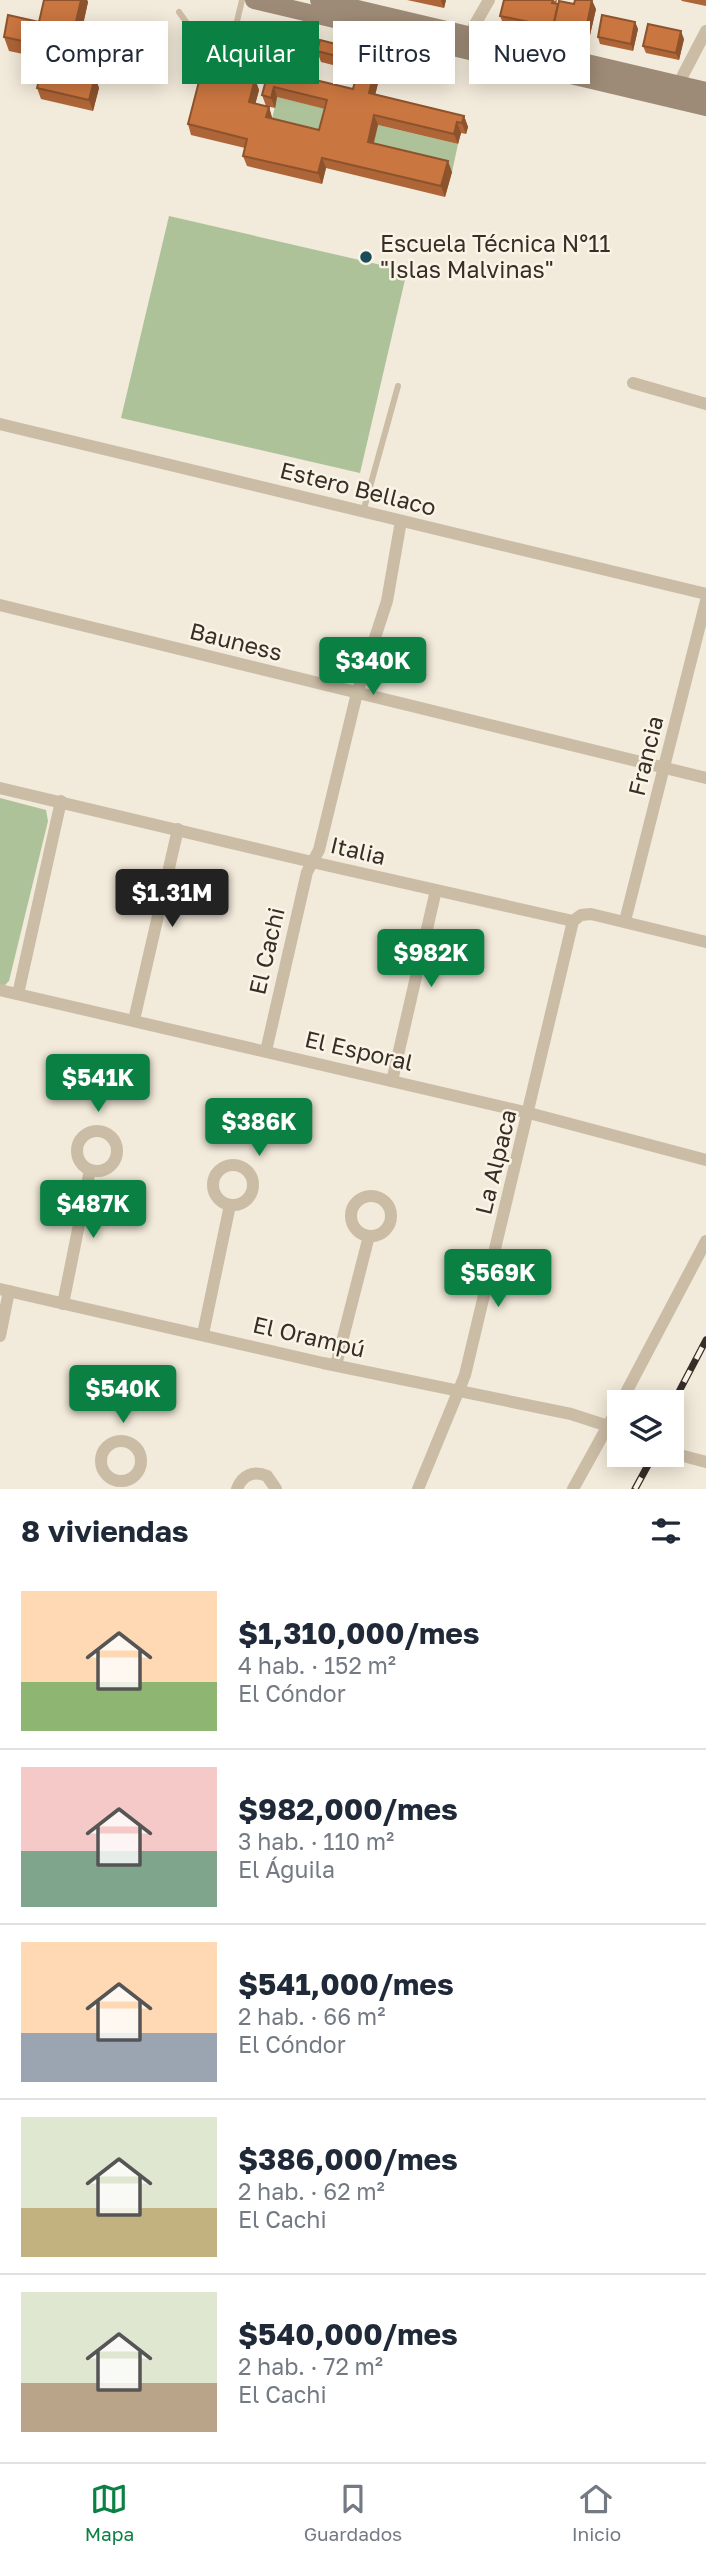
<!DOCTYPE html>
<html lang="es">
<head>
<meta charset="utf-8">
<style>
  body { margin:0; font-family:"Golos Text",sans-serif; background:#f2f2f3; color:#1f2937; height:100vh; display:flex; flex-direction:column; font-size:26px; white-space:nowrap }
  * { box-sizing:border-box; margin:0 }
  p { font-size:23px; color:#747a83 }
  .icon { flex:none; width:38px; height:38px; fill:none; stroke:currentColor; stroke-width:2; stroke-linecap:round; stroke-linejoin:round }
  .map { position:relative; height:1489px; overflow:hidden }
  .side { display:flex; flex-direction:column; background:#fff; flex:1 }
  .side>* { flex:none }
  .top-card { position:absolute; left:21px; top:21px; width:665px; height:63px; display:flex; gap:14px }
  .tools { position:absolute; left:607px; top:1390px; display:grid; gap:14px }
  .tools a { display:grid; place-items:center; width:77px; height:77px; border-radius:0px; background:#fff; box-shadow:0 4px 18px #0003; font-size:35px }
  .price { position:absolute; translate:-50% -60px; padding:0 16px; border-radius:7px; background:#0b8043; color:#fff; font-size:23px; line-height:46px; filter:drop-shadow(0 2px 4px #0008) }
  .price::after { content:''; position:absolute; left:50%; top:42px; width:21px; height:16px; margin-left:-10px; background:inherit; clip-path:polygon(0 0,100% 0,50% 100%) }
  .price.selected { background:#222; color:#fff }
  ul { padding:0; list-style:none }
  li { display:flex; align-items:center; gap:21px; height:175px; padding:0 21px }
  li+li { border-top:2px solid #e0e1e3 }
  li span { display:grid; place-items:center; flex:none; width:196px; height:140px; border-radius:0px; color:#555 }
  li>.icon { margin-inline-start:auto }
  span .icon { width:84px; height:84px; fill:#fffc; stroke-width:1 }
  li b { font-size:30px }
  h2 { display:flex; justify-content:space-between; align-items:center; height:84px; padding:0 21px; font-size:30px }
  .tag { padding:0 24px; border-radius:0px; background:#fff; box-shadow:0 4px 18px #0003; font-size:24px; line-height:63px }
  .tag.selected { background:#0b8043; color:#fff }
  .tabs { display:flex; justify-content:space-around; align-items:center; height:98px; border-top:2px solid #e0e1e3; background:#fff; font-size:19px; color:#747a83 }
  .tabs a { display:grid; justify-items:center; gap:4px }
  .tabs .selected { color:#0b8043 }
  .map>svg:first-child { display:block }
</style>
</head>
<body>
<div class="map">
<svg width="706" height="1489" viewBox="0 0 706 1489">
  <rect width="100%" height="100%" fill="#f2eada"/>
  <g fill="#aec299">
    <path d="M277,97L331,110L323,141L270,128Z"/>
    <path d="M378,125L458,144L452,172L371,152Z"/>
    <path d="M169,216L407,271L360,473L121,418Z"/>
    <path d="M0,798L46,810L48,821L9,981L4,986L0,985Z"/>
  </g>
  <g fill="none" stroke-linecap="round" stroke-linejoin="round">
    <g stroke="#cbbca5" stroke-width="6">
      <path d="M179,12L189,26L214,45"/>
      <path d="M233,38L242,0"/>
      <path d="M363,512L398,386"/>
    </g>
    <g stroke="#cbbca5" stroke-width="12">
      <path d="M471,41L474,26L489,0"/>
      <path d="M678,93L683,75L706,31"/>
      <path d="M633,383L706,404"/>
      <path d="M0,424L706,594"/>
      <path d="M0,605L706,778"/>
      <path d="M0,788L312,862L573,921L581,915L591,914L706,942"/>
      <path d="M625,921L706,601"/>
      <path d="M0,990L529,1113L706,1160"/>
      <path d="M18,994L61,801"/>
      <path d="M134,1020L178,829"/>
      <path d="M266,1051L307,872L319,850L357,693L387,601L401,521"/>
      <path d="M392,1081L436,890"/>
      <circle cx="97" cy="1151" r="20"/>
      <circle cx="233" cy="1185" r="20"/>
      <circle cx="371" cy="1216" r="20"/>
      <path d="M0,1289L323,1363L571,1414L608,1426"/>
      <path d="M63,1304L90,1170"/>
      <path d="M203,1334L230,1205"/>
      <path d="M0,1336L9,1291"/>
      <path d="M336,1365L369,1236"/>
      <path d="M621,1402L706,1241"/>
      <circle cx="121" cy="1461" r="20"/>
      <path d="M672,1453L706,1462"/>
      <path d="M237,1489C242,1475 254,1470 267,1476L276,1489"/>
      <path d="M418,1489L465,1375L573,921"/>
      <path d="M573,1489L620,1404"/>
    </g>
    <g stroke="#9e8b77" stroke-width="18">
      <path d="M254,0L706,107"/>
      <path d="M319,0L706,91"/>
    </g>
    <defs>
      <g id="rail">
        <path d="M672,1405L706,1340"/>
        <path d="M635,1489L654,1454"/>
      </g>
    </defs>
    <use href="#rail" stroke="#362e27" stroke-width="7"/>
    <use href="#rail" stroke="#faf4e6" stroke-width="4.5" stroke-dasharray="13" stroke-linecap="butt"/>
  </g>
  <g fill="#ae6537">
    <path d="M44,0H87L88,2L74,65L9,51L4,37L39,22Z"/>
    <path d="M407,0H446L444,8Z"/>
    <path d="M557,0L556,4L596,9L590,35L581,32L578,47L556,42L554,38L540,35L539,31L503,23L500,16Z"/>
    <path d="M681,0H706V6L682,1Z"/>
    <path d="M635,22L638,29L633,51L600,44L598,37Z"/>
    <path d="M684,39L679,60L646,53L643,46Z"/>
    <path d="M317,51L387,57L391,67L389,77L380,75L375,95L464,116L468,127L466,134L461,133L458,144L378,125L374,143L452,172L445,197L326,168L322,184L247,166L243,156L245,148L191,135L188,124L255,79L259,90L255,104L269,107L272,119L319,130L325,109L277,97L275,108L266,106L262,95L269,69L353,89L357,71L321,62Z"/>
    <path d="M95,77L99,88L93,111L41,99L37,88Z"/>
  </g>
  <g fill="#8d532d">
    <path d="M81,0H87L88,2L74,65L69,51Z"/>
    <path d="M441,0H446L444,8L441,1Z"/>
    <path d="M592,0L596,9L590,35L587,24Z"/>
    <path d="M577,22L581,32L578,47L574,37Z"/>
    <path d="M635,22L638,29L633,51L631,44Z"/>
    <path d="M681,31L684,39L679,60L676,53Z"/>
    <path d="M387,57L391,67L389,77L385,66Z"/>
    <path d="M376,64L380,75L373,104L369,93Z"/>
    <path d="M95,77L99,88L93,111L89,100Z"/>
    <path d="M255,79L259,90L253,113L249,102Z"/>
    <path d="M274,87L277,97L275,108L271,98Z"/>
    <path d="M269,107L272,117L270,128L266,117Z"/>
    <path d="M374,115L378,125L371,152L368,142Z"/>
    <path d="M464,116L468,127L466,134L462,123Z"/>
    <path d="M457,122L461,133L458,144L454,134Z"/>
    <path d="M322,158L326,168L322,184L318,173Z"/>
    <path d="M448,161L452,172L445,197L441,186Z"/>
  </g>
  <g fill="#ca7640" stroke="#8d532d" stroke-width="2">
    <path d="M44,0H81L69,51L4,37L8,15L39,22Z"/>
    <path d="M504,0H553L552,3L558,4L552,31L538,28L539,24L500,16Z"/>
    <path d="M575,0H592L587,24L577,22L574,37L552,32L559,1L574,4Z"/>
    <path d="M602,15L635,22L631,44L598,37Z"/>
    <path d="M648,24L681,31L676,53L643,46Z"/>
    <path d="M320,40L387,57L385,66L376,64L369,93L464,116L462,123L457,122L454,134L374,115L368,142L448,161L441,186L322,158L318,173L243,156L247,139L188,124L203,66L255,79L249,102L269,107L266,117L319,130L327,100L274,87L271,98L262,95L269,69L353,89L360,62L317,51Z"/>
    <path d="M43,65L95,77L89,100L37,88Z"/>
  </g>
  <circle fill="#1b4c59" stroke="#faf4e6" stroke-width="2.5" cx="366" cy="257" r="7"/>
  <g text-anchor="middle" stroke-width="5" stroke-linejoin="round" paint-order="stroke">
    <g font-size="23" fill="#362e27" stroke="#faf4e6" text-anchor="start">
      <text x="380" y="252">Escuela Técnica N°11<tspan x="380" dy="26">"Islas Malvinas"</tspan></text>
    </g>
    <g font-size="23" fill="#362e27" stroke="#faf4e6">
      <text transform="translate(358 489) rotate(14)" y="8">Estero Bellaco</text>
      <text transform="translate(236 642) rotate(14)" y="8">Bauness</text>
      <text transform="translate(646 756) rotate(-76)" y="8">Francia</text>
      <text transform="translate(358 851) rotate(13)" y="8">Italia</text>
      <text transform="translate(267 951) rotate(-77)" y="8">El Cachi</text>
      <text transform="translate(359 1051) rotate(13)" y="8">El Esporal</text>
      <text transform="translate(496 1162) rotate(-76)" y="8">La Alpaca</text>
      <text transform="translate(309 1337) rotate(13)" y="8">El Orampú</text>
    </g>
  </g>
</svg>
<div class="tools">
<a><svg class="icon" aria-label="layers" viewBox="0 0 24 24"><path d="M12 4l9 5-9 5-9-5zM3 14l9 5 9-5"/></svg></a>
</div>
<b class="price" style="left:373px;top:697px">$340K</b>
<b class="price selected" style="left:172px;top:929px">$1.31M</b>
<b class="price" style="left:431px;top:989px">$982K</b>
<b class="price" style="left:98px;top:1114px">$541K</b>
<b class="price" style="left:259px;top:1158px">$386K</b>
<b class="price" style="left:93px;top:1240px">$487K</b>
<b class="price" style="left:498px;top:1309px">$569K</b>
<b class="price" style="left:123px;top:1425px">$540K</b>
<div class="top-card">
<a class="tag">Comprar</a>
<a class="tag selected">Alquilar</a>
<a class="tag">Filtros</a>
<a class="tag">Nuevo</a>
</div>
</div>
<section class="side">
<h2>8 viviendas<svg class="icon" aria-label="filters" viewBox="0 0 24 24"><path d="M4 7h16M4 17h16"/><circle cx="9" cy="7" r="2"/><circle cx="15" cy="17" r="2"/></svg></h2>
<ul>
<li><span style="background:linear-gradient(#ffd9b3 65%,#8fb573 0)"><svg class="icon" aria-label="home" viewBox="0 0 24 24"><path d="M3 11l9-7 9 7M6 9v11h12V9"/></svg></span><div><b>$1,310,000/mes</b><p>4 hab. · 152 m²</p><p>El Cóndor</p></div></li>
<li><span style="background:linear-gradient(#f6c9c9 60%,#7fa58c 0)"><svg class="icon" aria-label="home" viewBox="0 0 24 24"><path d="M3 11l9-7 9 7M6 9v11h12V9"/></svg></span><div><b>$982,000/mes</b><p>3 hab. · 110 m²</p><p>El Águila</p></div></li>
<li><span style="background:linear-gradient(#ffd9b3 65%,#9aa5b1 0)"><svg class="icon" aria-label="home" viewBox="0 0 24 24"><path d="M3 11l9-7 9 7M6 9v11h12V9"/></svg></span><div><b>$541,000/mes</b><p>2 hab. · 66 m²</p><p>El Cóndor</p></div></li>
<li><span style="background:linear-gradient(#dfe7d0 65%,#c2b280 0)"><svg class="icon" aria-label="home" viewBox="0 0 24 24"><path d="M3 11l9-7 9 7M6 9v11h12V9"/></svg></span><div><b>$386,000/mes</b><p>2 hab. · 62 m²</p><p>El Cachi</p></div></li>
<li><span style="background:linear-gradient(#dfe7d0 65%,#b9a48a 0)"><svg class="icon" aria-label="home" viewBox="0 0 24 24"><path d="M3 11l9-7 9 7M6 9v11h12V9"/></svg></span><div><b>$540,000/mes</b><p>2 hab. · 72 m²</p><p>El Cachi</p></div></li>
</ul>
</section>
<nav class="tabs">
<a class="selected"><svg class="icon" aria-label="map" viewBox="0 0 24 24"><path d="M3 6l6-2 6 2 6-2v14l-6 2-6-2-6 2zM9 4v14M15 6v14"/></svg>Mapa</a>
<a><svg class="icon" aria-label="saved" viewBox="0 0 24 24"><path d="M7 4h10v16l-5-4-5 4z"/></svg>Guardados</a>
<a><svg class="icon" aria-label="home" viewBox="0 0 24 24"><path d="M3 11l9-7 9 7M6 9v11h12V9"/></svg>Inicio</a>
</nav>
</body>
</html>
